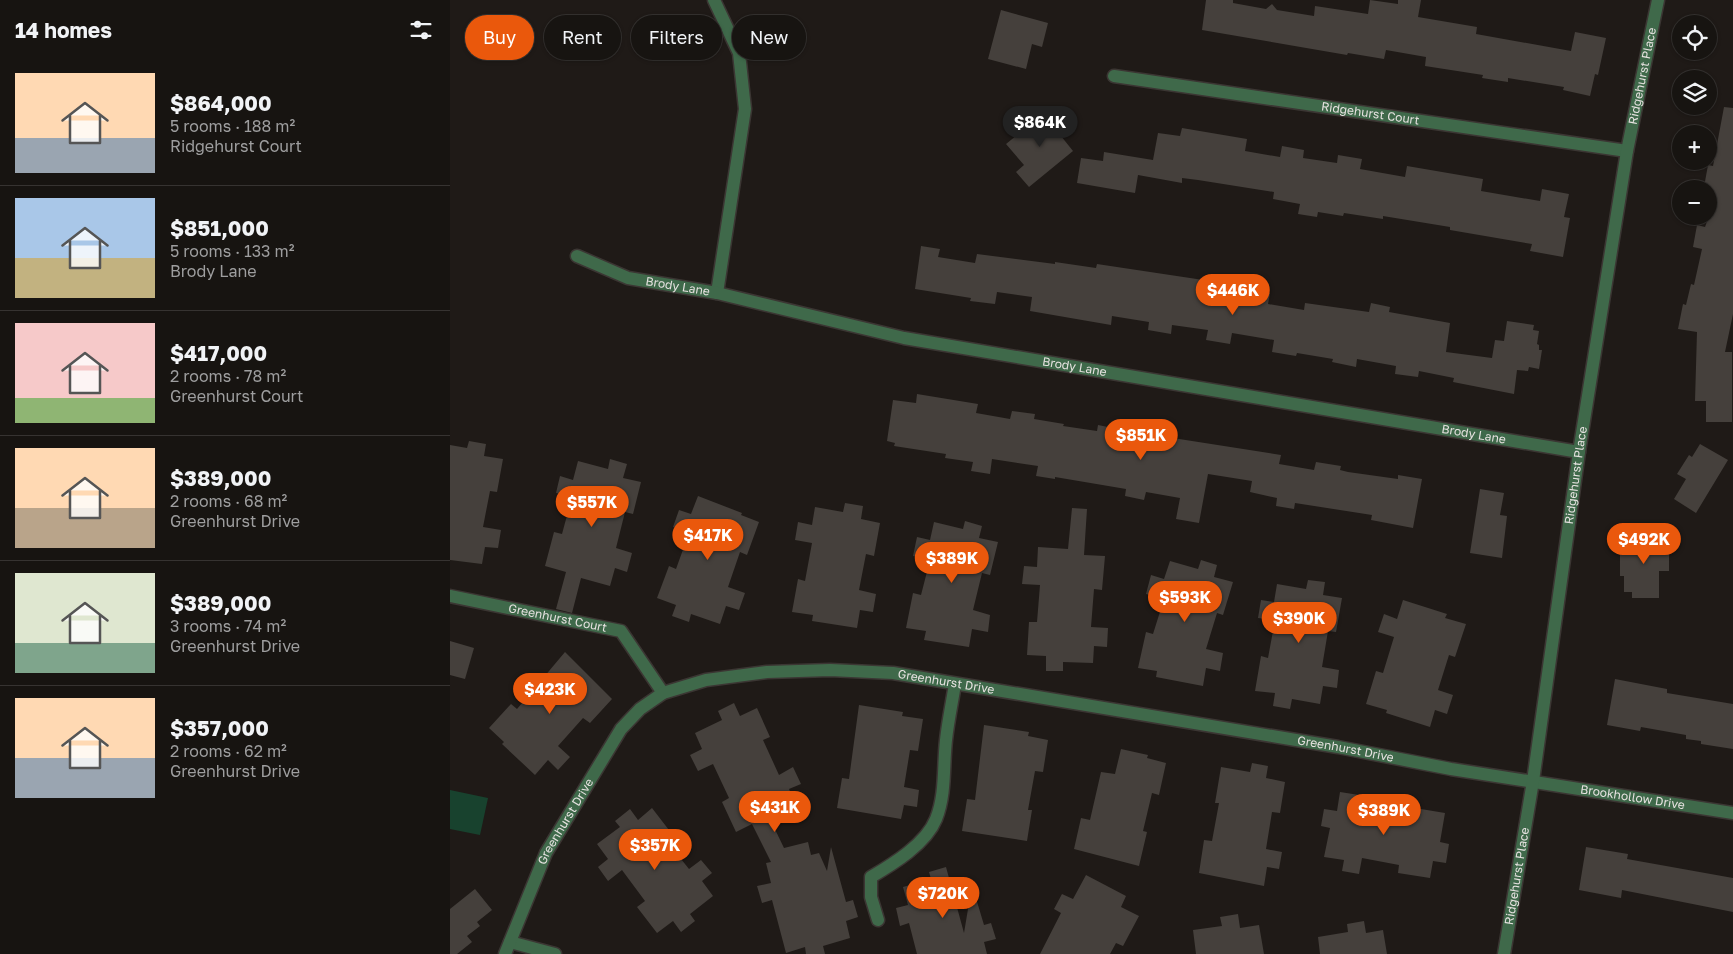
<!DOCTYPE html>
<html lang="en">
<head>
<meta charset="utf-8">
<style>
  body { margin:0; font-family:"Golos Text",sans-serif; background:#201d1a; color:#f1f3f6; height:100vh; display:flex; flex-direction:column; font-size:19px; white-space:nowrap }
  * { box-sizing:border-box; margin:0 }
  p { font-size:16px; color:#9e9e9f }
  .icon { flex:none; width:28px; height:28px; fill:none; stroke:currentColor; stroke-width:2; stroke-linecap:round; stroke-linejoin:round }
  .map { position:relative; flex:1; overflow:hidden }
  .sheet { display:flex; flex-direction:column; background:#171411; width:450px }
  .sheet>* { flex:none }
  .guide { position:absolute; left:15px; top:15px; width:475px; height:45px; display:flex; gap:10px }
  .controls { position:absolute; left:1222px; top:15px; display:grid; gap:10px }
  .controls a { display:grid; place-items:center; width:45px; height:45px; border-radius:50%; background:#171411; box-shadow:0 1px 4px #0004,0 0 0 1px #363331; font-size:25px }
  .price { position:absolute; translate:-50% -42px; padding:0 11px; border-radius:18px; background:#ea580c; color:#fff; font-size:16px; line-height:32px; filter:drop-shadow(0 1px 2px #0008) }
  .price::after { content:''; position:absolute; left:50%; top:30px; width:15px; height:11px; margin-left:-8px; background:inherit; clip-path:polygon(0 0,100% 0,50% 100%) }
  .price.on { background:#222; color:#fff }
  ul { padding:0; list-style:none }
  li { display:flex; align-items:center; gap:15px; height:125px; padding:0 15px }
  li+li { border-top:1px solid #363331 }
  li span { display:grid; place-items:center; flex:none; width:140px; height:100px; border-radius:0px; color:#555 }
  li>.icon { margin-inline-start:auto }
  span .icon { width:60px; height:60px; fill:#fffc; stroke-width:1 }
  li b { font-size:21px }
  h2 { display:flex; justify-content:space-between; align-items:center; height:60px; padding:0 15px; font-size:21px }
  .tag { padding:0 18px; border-radius:22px; background:#171411; box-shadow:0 1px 4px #0004,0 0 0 1px #363331; font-size:18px; line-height:45px }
  .tag.on { background:#ea580c; color:#fff }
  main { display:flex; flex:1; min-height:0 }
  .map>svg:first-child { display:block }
</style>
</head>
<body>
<main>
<section class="sheet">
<h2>14 homes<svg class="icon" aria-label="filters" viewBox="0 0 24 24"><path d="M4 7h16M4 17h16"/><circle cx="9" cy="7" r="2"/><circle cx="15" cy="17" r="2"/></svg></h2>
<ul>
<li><span style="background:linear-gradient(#ffd9b3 65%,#9aa5b1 0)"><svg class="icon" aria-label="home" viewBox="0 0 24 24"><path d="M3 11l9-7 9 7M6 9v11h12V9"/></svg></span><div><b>$864,000</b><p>5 rooms · 188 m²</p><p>Ridgehurst Court</p></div></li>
<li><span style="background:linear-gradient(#a9c7e8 60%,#c2b280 0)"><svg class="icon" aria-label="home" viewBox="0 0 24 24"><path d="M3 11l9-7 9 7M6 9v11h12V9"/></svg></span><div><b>$851,000</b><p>5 rooms · 133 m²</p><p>Brody Lane</p></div></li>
<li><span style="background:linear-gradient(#f6c9c9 75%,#8fb573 0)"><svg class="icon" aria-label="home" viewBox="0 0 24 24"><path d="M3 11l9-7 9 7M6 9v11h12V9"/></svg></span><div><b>$417,000</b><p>2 rooms · 78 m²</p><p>Greenhurst Court</p></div></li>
<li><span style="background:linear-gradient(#ffd9b3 60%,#b9a48a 0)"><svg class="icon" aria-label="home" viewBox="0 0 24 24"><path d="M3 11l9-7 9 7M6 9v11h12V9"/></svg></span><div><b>$389,000</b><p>2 rooms · 68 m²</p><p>Greenhurst Drive</p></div></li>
<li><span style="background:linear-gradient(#dfe7d0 70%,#7fa58c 0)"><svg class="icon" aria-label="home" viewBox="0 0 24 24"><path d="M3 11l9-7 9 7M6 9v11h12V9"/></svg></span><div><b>$389,000</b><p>3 rooms · 74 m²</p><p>Greenhurst Drive</p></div></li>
<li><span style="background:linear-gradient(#ffd9b3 60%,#9aa5b1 0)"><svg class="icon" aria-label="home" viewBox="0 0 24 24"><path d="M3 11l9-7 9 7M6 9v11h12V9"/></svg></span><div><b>$357,000</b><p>2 rooms · 62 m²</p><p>Greenhurst Drive</p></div></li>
</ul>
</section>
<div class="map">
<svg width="1283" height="954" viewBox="0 0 1283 954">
  <rect width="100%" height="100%" fill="#1f1a17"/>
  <path fill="#18422e" d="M0,790L38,798L30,835L0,829Z"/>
  <g fill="#45403c">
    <path d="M756,0H783V3L816,9L822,4L827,10L864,16L865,6L918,14L920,0L948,4V0H971L968,17L1027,27L1026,34L1121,51L1125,32L1156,38L1148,75L1145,74L1140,96L1113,90L1114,87L1058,78V82L1032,78L1033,75L975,66L976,57L936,50L934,59L898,53L897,55L752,30Z"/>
    <path d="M551,10L598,23L592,47L582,44L576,69L538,59Z"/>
    <path d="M1274,107L1283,108V314L1275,352H1282V422H1256V401H1245L1247,332L1228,329L1233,304L1236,305L1241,284L1244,285L1252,249L1243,247L1247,225L1255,227L1259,216L1263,189L1254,187L1258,165L1263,166Z"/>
    <path d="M599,109L614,126L607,131L623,151L579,187L566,172L574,165L556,144Z"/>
    <path d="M732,128L797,139L795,151L830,157L832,146L854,150L853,158L887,163L888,155L912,159L910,169L955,177L957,166L1033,179L1031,191L1090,201L1092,189L1119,194L1114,217L1120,218L1113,257L1080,251L1082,244L1000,230V227L933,216V219L894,213L893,216L868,212L867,217L848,214L850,204L823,199L824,192L748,180L732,178V183L688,175L685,193L627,183L631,158L653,161L654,152L703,160L708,133L730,136Z"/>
    <path d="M471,246L490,249L488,257L525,263L527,254L605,264V262L646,268L647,264L760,281V284L820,293L818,304L854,310L855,303L919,312L921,303L940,307L939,312L1000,323L996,352L1042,358L1045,340L1054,341L1057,321L1084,325L1083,330L1089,331L1087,344L1089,345V350H1092L1089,369L1079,367L1078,371L1067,370L1064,394L1003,382L1004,378L969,371L968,377L945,374L946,366L907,359L906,367L882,362L883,359L847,353L846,356L822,352L824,340L782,333L780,344L756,340L758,330L722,325L721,334L698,330L699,322L662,316L661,325L580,311L582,297L547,292L545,304L520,301L521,298L465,289Z"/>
    <path d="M467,394L528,404L526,413L560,419L562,411L585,414L584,419L614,424L613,426L647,431L648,425L673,430L671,437L708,444L710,436L831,455L829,464L864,470L866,462L891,466L890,470L898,472L948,479V475L972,479L963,528L921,520L922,515L845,503L844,509L826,506L827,498L800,492L802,481L758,474L749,523L726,519L730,498L696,492L694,500L675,496L676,489L605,477V479L586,476L588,466L542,459L540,474L521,471L523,462L495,458L496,454L444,446L445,443L437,441L443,400L466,403Z"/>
    <path d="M19,441L36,444L34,456L53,459L47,492L40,491L33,527L51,530L48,548L35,547L32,564L0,560V445L17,448Z"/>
    <path d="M1250,444L1278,460L1246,513L1224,499L1236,479L1227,474L1239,455L1242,457Z"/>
    <path d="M160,459L177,464L173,478L191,482L183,514L175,512L166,548L182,553L177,572L165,568L160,586L131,578L122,613L106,609L116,572L95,566L104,532L112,534L122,497L106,493L110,476L123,480L128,461L158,469Z"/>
    <path d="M1030,489L1054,493L1050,515L1057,516L1052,558L1020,553Z"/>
    <path d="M248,496L292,513L291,515L309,522L297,555L290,552L278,587L295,593L289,610L276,606L270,624L241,614L239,622L222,616L226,605L207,598L219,566L226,569L239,533L223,527L229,510L241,514Z"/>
    <path d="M395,503L413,506L411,519L430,523L424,556L416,554L409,590L426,594L423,612L410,610L407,628L362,621L363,615L342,612L348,579L355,581L362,543L345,540L348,522L362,525L365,507L393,512Z"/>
    <path d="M622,508L637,509L634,555L655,556L652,590L644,589L641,627L658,628L657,647L644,646L643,663L613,662V671H596V656L577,655L579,622H587L590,585L572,584L574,566L587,567L588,547L618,549Z"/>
    <path d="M515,521L532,526L529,538L548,542L540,575L532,573L523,610L540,615L538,632L522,629L519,647L474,640L476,631L456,628L463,593L471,595L480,560L463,556L467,537L480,540L484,522L513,529Z"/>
    <path d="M1185,530H1210L1209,551H1219V571H1209V598H1182V592H1174V576H1170V552H1184Z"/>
    <path d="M751,560L767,565L764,577L783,582L773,615L767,613L756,649L773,653L770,671L756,668L753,686L706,677L707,671L688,668L696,632L703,634L714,599L696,594L701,575L714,579L720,561L748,569Z"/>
    <path d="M858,580L875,582L873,595L892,598L886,632L878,631L872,667L889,670L887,688L873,686L870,704L842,699L840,709L823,706L825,693L805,691L811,656L818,658L825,620L808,618L811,600L824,602L827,584L856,589Z"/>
    <path d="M953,600L997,614L995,618L1016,624L1005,657L999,655L988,690L1003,695L997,714L985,710L980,727L936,713L937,710L916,704L926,671L933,673L944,637L928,632L934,614L947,619Z"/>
    <path d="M0,641L24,648L15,679L0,675Z"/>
    <path d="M115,652L162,699L140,723L133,718L108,746L120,757L108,770L98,760L85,775L52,744L54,742L39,728L61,704L67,709Z"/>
    <path d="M1165,679L1217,689V693L1283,704V749L1251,744V741L1236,739V735L1191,727L1190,731L1157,725Z"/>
    <path d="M284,703L290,716L307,708L320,737L313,740L329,775L343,767L351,784L339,789L347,807L320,819L334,848L358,842L361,855L369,853L377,871L381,847L396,902L403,900L408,917L396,921L400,938L373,946L375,954H356L355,947L336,953L322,900L312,903L307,886L321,883L316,863L321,862L302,824L286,832L272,802L279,798L263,764L248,771L240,755L252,749L245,733L272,720L268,711Z"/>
    <path d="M409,705L453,712L452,716L473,719L468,751L460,750L454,787L469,790L467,807L454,805L451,819L387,808L392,778L399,779Z"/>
    <path d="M534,725L579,732L578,736L598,740L593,772L585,771L578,810H582L577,841L512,831L517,799L525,800Z"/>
    <path d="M671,749L698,755L697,758L716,763L709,795L702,793L693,831L697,832L689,866L624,849L631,818L640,820L651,772L665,774Z"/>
    <path d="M802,763L818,766L816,778L835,782L830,813L822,812L816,849L832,852L829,869L817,867L814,886L749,873L754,840L762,841L769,803H765L771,767L800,772Z"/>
    <path d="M890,792L922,797L920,805L958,812L959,807L995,813L990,842L999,844L996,863L983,861L980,878L948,873L949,865L912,858L909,874L892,871L894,860L874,857L880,828L871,826L874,809L887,811Z"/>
    <path d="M202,808L222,834L215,839L239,869L251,860L262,873L252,881L263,896L240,914L245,921L231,932L223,921L207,933L187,907L195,901L172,870L158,881L148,867L158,859L147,844L170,827L165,821L180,809L188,820Z"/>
    <path d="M1136,847L1178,854L1177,859L1283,878V912L1172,890L1171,898L1129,890Z"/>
    <path d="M496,867L514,933L522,885L534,925L541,923L546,939L534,942L537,954H467L459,923L450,926L446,908L458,905L453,887L481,879L479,872Z"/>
    <path d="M636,875L676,896L671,907L689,916L673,946L666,943L660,954H590L611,913L604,909L612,894L623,899Z"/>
    <path d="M25,889L42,910L27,922L30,926L17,936L22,942L7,954H0V909Z"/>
    <path d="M788,914L790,928L809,925L814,954H746L743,930L772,926L770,917Z"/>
    <path d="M914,921L916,933L933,930L937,954H870L868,937L898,932L897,924Z"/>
  </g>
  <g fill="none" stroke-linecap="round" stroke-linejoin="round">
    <defs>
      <g id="minor">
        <path d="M264,0L289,53L295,109L267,293"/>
        <path id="s1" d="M664,76L1177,151"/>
        <path id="s2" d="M127,256L178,278L267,293L454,338L1129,452"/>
        <path id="s3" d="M0,596L171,631L213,693"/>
        <path d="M428,920L421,897V877C443,864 476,844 486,819C496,794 493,767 496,740C498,721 502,703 505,684"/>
        <path d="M60,942L105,954"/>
        <path id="s4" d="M55,954L96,853L171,729L190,709L213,693L256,680L317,672L380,670L443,673L888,747L1001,769L1283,813"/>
        <path id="s5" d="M1054,954L1083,781L1129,452L1177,151L1208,0"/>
      </g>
    </defs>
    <use href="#minor" stroke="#3b3633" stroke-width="15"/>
    <use href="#minor" stroke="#3f694a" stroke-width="12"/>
  </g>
  <g text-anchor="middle" stroke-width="4" stroke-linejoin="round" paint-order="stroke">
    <g font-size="12" fill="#e6e2e0" stroke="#070605">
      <text dy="4" stroke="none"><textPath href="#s5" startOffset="889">Ridgehurst Place</textPath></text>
      <text dy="4" stroke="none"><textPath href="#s1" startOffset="259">Ridgehurst Court</textPath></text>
      <text dy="4" stroke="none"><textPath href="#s2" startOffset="106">Brody Lane</textPath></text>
      <text dy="4" stroke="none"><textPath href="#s2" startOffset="511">Brody Lane</textPath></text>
      <text dy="4" stroke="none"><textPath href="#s2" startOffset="916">Brody Lane</textPath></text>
      <text dy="4" stroke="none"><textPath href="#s5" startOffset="484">Ridgehurst Place</textPath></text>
      <text dy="4" stroke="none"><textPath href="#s3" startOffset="110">Greenhurst Court</textPath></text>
      <text dy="4" stroke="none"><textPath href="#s4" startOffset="596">Greenhurst Drive</textPath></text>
      <text dy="4" stroke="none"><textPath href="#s4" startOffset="1001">Greenhurst Drive</textPath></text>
      <text dy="4" stroke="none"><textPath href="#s4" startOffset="1292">Brookhollow Drive</textPath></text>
      <text dy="4" stroke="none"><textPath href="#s4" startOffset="146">Greenhurst Drive</textPath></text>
      <text dy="4" stroke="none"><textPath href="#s5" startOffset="79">Ridgehurst Place</textPath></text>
    </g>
  </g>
</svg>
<div class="controls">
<a><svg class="icon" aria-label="locate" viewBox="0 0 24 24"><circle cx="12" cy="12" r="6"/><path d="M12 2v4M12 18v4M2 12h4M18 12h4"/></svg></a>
<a><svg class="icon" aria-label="layers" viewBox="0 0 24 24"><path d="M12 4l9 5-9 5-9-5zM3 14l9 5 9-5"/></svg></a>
<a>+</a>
<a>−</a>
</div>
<b class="price on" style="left:590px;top:148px">$864K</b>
<b class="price" style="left:783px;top:316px">$446K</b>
<b class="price" style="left:691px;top:461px">$851K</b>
<b class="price" style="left:142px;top:528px">$557K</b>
<b class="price" style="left:258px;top:561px">$417K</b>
<b class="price" style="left:1194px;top:565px">$492K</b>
<b class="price" style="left:502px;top:584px">$389K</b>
<b class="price" style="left:735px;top:623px">$593K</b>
<b class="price" style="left:849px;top:644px">$390K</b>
<b class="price" style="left:100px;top:715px">$423K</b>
<b class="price" style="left:325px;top:833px">$431K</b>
<b class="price" style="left:934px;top:836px">$389K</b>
<b class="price" style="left:205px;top:871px">$357K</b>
<b class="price" style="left:493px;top:919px">$720K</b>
<div class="guide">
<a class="tag on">Buy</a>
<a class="tag">Rent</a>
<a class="tag">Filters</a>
<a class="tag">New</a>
</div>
</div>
</main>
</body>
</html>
